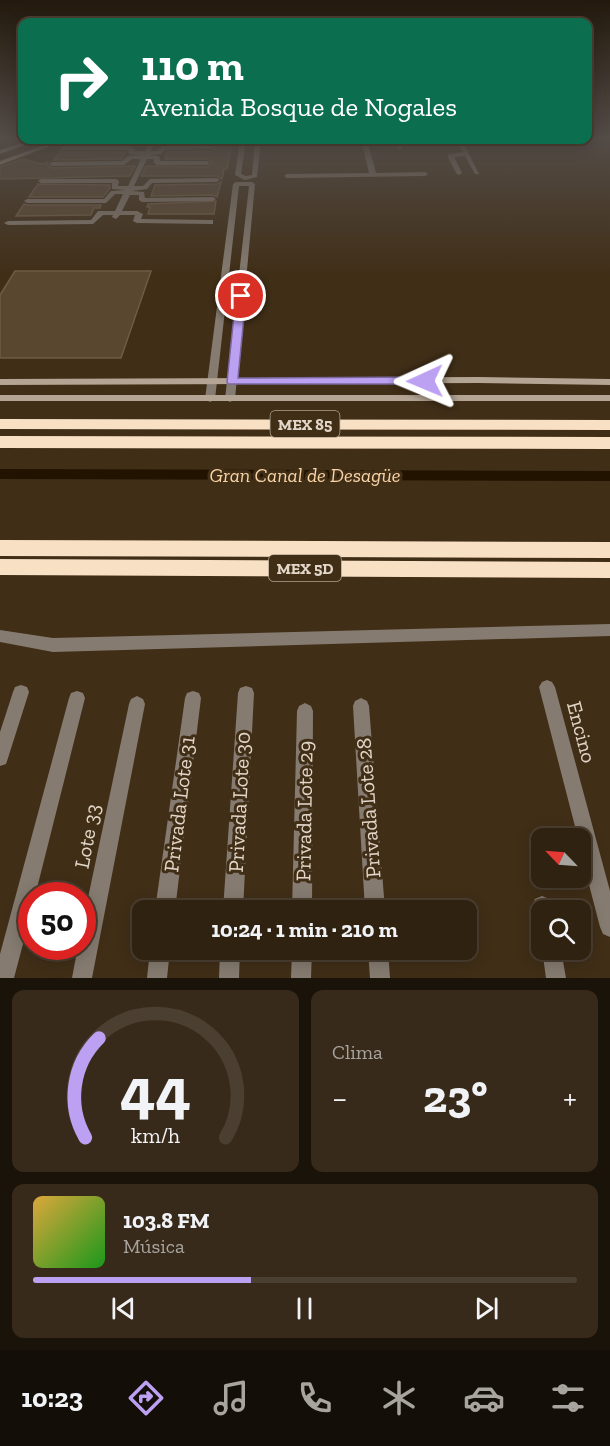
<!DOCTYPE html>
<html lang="es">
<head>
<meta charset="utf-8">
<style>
	:root { --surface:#302211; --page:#382a1a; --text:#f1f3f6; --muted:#a8a49f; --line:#4b3f31; --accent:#bca0f2 }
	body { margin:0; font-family:"Zilla Slab",serif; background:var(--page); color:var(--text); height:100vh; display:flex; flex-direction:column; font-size:22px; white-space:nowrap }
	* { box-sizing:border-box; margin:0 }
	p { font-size:20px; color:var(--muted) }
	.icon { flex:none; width:33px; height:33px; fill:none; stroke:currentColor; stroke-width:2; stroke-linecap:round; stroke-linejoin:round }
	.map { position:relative; height:978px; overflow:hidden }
	.drawer { display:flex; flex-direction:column; gap:12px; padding:12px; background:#1a1309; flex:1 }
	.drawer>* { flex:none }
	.hud { position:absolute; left:18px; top:18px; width:574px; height:126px; border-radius:12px; box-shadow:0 3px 15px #0003,0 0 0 2px var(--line); background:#0b6e4f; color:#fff; overflow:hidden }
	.needle { width:39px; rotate:295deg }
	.tools { position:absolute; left:531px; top:828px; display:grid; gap:12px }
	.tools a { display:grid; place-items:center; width:60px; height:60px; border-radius:12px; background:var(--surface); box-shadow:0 3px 15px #0003,0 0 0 2px var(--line); font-size:30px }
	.speed { position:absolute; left:18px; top:882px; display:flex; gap:12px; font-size:30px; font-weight:700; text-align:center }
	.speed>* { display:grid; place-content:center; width:78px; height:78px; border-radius:50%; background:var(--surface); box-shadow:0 3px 15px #0003,0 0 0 2px var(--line); line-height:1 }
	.speed .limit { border:9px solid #d22; background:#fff; color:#111 }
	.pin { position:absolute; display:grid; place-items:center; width:51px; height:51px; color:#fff; margin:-26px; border:3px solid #fff; border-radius:50%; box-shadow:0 2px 6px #0007 }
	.me { position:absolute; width:66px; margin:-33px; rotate:269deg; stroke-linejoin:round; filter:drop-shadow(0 0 4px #0008) }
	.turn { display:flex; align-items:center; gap:21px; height:126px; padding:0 24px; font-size:27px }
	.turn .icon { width:78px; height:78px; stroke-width:2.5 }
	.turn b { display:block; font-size:42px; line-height:51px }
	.big { font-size:45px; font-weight:700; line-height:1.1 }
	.drawer .widget { flex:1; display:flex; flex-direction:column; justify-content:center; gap:9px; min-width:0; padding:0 21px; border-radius:12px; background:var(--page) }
	.drawer .dial { align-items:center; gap:0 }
	.dial svg { height:156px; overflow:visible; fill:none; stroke:var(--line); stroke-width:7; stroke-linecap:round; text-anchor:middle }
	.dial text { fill:var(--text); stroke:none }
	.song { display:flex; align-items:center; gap:18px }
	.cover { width:72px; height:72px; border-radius:9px; background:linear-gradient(135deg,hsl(40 70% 55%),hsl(120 70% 35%)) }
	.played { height:6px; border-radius:3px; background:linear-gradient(90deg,var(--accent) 40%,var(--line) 40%) }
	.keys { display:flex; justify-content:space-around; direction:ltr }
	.heat { display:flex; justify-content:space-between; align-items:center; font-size:33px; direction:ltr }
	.drawer .tiles { flex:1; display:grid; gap:12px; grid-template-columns:1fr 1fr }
	.widget:last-child { grid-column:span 2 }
	.trip { position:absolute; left:132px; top:900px; width:345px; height:60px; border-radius:12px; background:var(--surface); box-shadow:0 3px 15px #0003,0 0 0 2px var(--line); font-weight:700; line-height:60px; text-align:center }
	.menu { display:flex; height:96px; justify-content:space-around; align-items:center; background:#130e07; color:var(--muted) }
	.menu .icon { width:42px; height:42px }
	.menu .active { color:var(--accent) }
	.menu b { font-size:27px; color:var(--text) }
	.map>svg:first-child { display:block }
</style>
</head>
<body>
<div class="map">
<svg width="610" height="978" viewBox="0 0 610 978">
	<rect width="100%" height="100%" fill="#402e17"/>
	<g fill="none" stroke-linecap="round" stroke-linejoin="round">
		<path fill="#221301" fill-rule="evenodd" d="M 0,469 L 610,471 L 610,481 L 0,479 Z"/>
	</g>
	<path fill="#5a4730" stroke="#705c44" stroke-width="1.5" d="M 171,142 L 221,142 L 220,145 L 231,145 L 227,169 L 224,169 L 222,179 L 217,176 L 141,176 L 146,166 L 208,167 L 212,162 L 207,159 L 165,159 L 167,152 L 212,151 L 217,148 L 212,143 Z
		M 61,151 L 63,152 L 125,152 L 121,159 L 54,160 Z
		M 23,159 L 41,164 L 48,162 L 47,165 L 52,168 L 135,166 L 130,176 L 0,179 L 0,167 Z
		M 221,182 L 217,197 L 213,195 L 151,196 L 155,185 L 217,184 Z
		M 38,184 L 110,185 L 110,188 L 103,197 L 29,197 Z
		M 216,201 L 214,214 L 148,214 L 150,207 L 147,207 L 148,204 Z
		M 24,204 L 27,205 L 101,205 L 100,208 L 94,208 L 91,215 L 16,216 Z
		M 15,271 L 151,271 L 121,358 L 0,358 L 0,295 Z"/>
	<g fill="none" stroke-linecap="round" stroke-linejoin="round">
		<path fill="#857b70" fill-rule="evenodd" d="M 59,140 L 93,140 L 90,142 L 62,142 Z
			M 150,140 L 156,140 L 151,151 L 157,151 L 163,146 L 212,145 L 215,147 L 212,149 L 165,150 L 161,154 L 149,155 L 159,156 L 160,161 L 207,161 L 210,163 L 207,165 L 157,165 L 154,163 L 154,159 L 147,159 L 134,186 L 143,186 L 150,179 L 217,178 L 220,180 L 217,182 L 152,183 L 147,189 L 132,191 L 144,192 L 145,198 L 213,197 L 216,199 L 213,201 L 142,202 L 139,200 L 139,195 L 130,195 L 122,211 L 137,211 L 143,214 L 141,219 L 210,220 L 213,220 L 213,224 L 137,223 L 133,221 L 135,215 L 120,215 L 116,219 L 112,217 L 113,215 L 103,215 L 93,224 L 8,225 L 4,223 L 8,221 L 91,220 L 98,211 L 115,211 L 123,194 L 115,194 L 106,203 L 27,203 L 24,201 L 27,199 L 104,199 L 111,191 L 125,190 L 112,189 L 112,183 L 41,183 L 38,181 L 41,179 L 116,179 L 119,181 L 118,186 L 128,186 L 141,159 L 132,159 L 124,165 L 52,166 L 49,164 L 52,162 L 122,161 L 128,156 L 143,155 L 129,154 L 128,150 L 63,150 L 60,148 L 63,146 L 131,146 L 134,148 L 134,151 L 145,151 Z
			M 240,140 L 246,140 L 241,174 L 246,176 L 252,175 L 255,140 L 261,140 L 257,177 L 245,180 L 235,175 Z
			M 361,140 L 367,140 L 376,173 L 425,172 L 428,174 L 425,176 L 287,178 L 284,176 L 287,174 L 369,173 Z
			M 394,140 L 400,140 L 402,149 L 398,149 Z
			M 456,140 L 462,140 L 479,174 L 475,174 L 465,156 L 454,157 L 462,173 L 459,175 L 456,173 L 447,155 L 463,152 Z
			M 309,141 L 332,141 L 335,143 L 332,145 L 307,144 Z
			M 236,182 L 252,182 L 255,184 L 235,399 L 230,402 L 225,399 L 249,186 L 239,186 L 215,399 L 210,402 L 205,399 L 233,184 Z
			M 610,624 L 610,636 L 53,652 L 0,642 L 0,630 L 53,638 Z
			M 547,680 L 552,682 L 555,687 L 610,891 L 610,937 L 603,934 L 600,927 L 580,850 L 580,838 L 578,838 L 539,687 L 542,682 Z
			M 21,685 L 27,687 L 29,692 L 8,758 L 6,764 L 0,766 L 0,732 L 13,692 L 15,687 Z
			M 246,686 L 252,688 L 254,693 L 243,910 L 223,910 L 238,693 L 240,688 Z
			M 77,691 L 83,693 L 85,698 L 35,896 L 32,896 L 32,910 L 14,978 L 0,978 L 0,954 L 69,698 L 71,693 Z
			M 193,691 L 199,693 L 201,698 L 175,910 L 155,910 L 185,698 L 187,693 Z
			M 137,696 L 143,699 L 145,704 L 92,978 L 72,978 L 78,946 L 82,946 L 82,926 L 129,704 L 131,699 Z
			M 361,698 L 367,701 L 369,706 L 385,910 L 365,910 L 353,706 L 355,701 Z
			M 305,703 L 311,706 L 313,711 L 312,910 L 292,910 L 297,711 L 299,706 Z
			M 542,896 L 549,899 L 553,910 L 542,910 L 542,919 L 536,917 L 532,906 L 535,899 Z
			M 542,949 L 561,950 L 566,978 L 546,978 Z
			M 150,950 L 170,950 L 167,978 L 147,978 Z
			M 220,950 L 240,950 L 239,978 L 219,978 Z
			M 292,950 L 312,950 L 311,978 L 291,978 Z
			M 368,950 L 388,950 L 390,978 L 370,978 Z"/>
		<path fill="#b3a493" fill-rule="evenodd" d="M 31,140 L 38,140 L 0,154 L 0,150 Z
			M 59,140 L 66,140 L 0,165 L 0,161 Z
			M 479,377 L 610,379 L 610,385 L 479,383 L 0,385 L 0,379 Z
			M 0,395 L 610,395 L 610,401 L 0,401 Z"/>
		<path fill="#f8e0c5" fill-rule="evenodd" d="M 0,419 L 610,420 L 610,430 L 0,429 Z
			M 0,436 L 610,437 L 610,449 L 0,448 Z
			M 0,540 L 610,542 L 610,558 L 0,556 Z
			M 0,559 L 610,562 L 610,578 L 0,575 Z"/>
	</g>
	<linearGradient id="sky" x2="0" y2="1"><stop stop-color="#23190d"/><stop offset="0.5" stop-color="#534c47"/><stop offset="1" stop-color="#534c47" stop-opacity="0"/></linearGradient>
	<rect width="610" height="276" fill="url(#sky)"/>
	<path fill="#bca0f2" stroke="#7a689d" stroke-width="1.5" d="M 241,293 L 246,296 L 238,378 L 425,377 L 431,381 L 425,384 L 228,384 L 227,382 L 236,296 Z"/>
	<g text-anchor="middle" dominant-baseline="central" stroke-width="6" stroke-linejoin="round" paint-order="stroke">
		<g fill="#402e17" stroke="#b1a493" stroke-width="1.5">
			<rect x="270.5" y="411" width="69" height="26" rx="4.5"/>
			<rect x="269" y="555" width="72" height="26" rx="4.5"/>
		</g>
		<g font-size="16" font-weight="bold" fill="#e2d6c8">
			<text x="305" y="424">MEX 85</text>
			<text x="305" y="568">MEX 5D</text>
		</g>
		<g font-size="20" font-style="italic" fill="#f9d4a7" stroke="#402e17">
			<text x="305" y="475">Gran Canal de Desagüe</text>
		</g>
		<g font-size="21" fill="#e2d6c8" stroke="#402e17">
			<text transform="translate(582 732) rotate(75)">Encino</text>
			<text transform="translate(239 802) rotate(-87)">Privada Lote 30</text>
			<text transform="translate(179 804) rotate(-83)">Privada Lote 31</text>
			<text transform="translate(368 808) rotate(-94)">Privada Lote 28</text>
			<text transform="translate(304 811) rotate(-89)">Privada Lote 29</text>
			<text transform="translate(87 836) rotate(-79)">Lote 33</text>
		</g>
	</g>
</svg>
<div class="tools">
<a><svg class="needle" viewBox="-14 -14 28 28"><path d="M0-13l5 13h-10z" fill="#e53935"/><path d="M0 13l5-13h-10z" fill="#a8a49f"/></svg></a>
<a><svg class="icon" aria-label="search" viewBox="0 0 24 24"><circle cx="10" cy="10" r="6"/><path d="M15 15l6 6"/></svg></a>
</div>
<div class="speed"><div class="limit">50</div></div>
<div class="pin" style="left:241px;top:296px;background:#d93025"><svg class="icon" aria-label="arrive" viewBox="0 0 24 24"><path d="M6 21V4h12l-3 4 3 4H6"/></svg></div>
<svg class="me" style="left:425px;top:381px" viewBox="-20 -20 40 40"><path d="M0-17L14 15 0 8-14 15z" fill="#bca0f2" stroke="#fff" stroke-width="4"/></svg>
<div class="trip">10:24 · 1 min · 210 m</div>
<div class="hud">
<div class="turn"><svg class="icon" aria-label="right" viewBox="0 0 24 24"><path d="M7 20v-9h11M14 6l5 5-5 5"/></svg><div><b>110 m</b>Avenida Bosque de Nogales</div></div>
</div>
</div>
<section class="drawer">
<div class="tiles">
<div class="widget dial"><svg viewBox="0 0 100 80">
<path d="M14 69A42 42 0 1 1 86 69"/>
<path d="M14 69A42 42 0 0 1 21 18" stroke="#bca0f2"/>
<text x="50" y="56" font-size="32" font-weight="700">44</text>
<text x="50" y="72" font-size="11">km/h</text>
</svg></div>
<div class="widget"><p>Clima</p>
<div class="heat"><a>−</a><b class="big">23°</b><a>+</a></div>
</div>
<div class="widget">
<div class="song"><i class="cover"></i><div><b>103.8 FM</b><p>Música</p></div></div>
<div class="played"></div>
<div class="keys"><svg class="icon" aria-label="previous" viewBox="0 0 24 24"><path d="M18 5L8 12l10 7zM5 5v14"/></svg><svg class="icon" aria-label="pause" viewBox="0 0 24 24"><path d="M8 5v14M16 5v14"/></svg><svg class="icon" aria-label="next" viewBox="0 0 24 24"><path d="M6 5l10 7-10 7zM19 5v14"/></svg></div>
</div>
</div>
</section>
<nav class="menu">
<b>10:23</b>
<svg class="icon active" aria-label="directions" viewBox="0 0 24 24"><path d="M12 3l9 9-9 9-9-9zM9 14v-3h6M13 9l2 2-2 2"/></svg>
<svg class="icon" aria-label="music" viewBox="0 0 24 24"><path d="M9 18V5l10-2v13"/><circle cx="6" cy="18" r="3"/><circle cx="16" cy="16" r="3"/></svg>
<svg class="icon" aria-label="phone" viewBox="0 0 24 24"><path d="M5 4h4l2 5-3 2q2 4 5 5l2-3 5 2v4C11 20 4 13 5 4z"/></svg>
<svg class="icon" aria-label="climate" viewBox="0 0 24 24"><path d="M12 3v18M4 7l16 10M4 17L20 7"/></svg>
<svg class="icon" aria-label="car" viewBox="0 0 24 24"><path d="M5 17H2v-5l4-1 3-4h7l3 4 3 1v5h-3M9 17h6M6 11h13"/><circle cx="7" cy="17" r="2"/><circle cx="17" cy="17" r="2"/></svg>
<svg class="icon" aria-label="filters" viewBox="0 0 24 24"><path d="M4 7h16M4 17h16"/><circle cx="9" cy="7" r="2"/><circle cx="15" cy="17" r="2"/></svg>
</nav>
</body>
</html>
